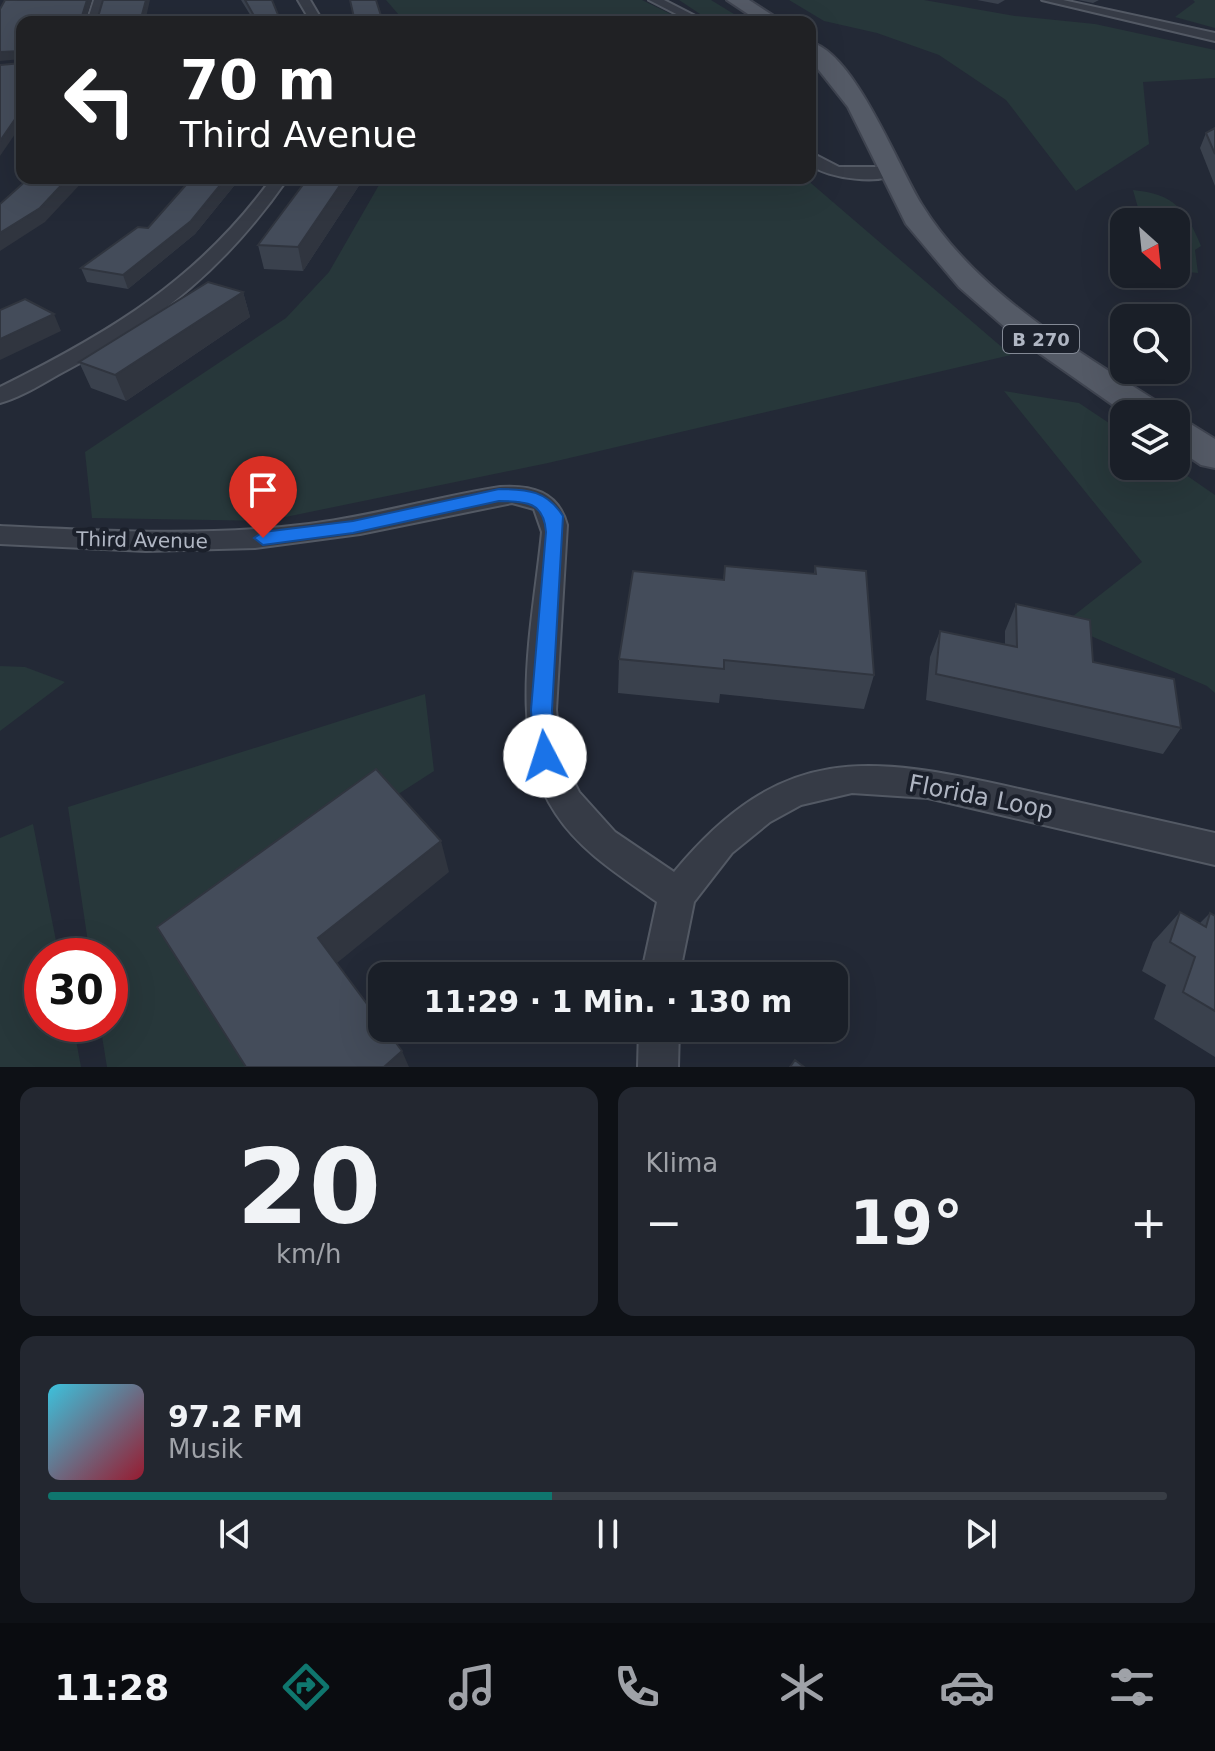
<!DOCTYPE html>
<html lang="de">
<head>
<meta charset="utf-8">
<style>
	:root { --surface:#1a1f28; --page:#232730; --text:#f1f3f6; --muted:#9fa2a8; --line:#383d45; --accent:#0f766e }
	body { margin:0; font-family:"DejaVu Sans",sans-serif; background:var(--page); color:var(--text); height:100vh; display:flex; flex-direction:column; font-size:30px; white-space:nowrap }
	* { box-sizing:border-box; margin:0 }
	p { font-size:26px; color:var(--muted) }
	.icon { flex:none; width:44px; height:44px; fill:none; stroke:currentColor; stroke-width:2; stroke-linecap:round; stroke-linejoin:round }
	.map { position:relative; height:1067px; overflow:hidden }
	.sheet { display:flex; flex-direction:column; gap:20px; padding:20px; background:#0e1116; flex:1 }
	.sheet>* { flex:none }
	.hud { position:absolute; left:16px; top:16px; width:800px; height:168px; border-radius:16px; box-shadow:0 8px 32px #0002,0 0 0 2px var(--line); background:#202124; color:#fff; overflow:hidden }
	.needle { width:52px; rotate:153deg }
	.buttons { position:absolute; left:1110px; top:208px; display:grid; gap:16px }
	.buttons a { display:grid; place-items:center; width:80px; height:80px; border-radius:16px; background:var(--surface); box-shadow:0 8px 32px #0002,0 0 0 2px var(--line); font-size:40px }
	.speed { position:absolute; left:24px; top:938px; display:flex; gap:16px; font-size:40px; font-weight:700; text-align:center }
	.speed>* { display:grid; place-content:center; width:104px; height:104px; border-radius:50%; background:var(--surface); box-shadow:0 8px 32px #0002,0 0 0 2px var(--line); line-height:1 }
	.speed .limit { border:12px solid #d22; background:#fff; color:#111 }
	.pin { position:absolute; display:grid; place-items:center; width:68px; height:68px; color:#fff; margin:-82px -34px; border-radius:50% 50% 50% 0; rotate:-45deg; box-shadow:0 0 8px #0007 }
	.pin .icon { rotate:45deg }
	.me { position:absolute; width:88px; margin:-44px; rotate:355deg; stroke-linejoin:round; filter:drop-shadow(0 0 6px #0008) }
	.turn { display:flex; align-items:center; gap:28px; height:168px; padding:0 32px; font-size:36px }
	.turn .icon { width:104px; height:104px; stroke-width:2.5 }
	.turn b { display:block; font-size:56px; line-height:68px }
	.big { font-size:60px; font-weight:700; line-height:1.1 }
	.sheet .tile { flex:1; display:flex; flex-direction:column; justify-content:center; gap:12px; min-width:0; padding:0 28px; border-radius:16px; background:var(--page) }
	.sheet .dial { align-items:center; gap:0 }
	.dial b { font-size:104px; line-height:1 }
	.song { display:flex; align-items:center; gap:24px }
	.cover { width:96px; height:96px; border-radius:12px; background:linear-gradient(135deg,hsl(190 70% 55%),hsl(350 70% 35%)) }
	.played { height:8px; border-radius:4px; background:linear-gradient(90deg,var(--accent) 45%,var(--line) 45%) }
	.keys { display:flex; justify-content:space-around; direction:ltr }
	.heat { display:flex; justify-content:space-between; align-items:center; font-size:44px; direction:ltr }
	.sheet .tiles { flex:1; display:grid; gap:20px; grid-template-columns:1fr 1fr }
	.tile:last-child { grid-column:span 2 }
	.trip { position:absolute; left:368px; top:962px; width:480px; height:80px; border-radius:16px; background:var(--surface); box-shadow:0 8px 32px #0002,0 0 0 2px var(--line); font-weight:700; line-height:80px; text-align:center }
	.tabs { display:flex; height:128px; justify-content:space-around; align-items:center; background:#0a0c10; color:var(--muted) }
	.tabs .icon { width:56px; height:56px }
	.tabs .active { color:var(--accent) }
	.tabs b { font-size:36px; color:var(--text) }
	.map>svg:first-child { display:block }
</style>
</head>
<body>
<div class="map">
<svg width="1215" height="1067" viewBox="0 0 1215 1067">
	<rect width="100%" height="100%" fill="#232936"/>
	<path fill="#27373a" d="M 386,0 L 642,0 L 687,22 L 405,22 Z
		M 679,0 L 711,0 L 747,22 L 712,22 Z
		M 789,0 L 924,0 L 1015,16 L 1095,24 L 1215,50 L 1215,78 L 1143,82 L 1149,144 L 1076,191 L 1006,100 L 939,55 L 877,33 L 824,21 Z
		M 1193,0 L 1215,0 L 1215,28 L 1175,17 L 1195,2 Z
		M 383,178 L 805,178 L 1011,355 L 548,463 L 266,521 L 92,518 L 85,452 L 286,318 L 329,272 Z
		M 1133,190 C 1174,194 1186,209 1201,246 L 1195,250 L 1198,273 L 1176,271 L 1176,222 L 1142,222 Z
		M 1004,391 L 1079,403 L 1124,433 L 1124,466 L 1173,466 L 1215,495 L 1215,693 L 1207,686 L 1063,624 L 1142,562 Z
		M 0,666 L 25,667 L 65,682 L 0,731 Z
		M 425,694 L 434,771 L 386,802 L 249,1067 L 107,1067 L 100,1024 L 110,1024 L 110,956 L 90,956 L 68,807 Z
		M 33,824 L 59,956 L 42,956 L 42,1024 L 73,1024 L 81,1067 L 0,1067 L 0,838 Z"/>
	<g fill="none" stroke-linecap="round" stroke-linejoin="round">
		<defs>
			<path id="street" d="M 94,0 L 106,0 L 99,22 L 87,22 Z
				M 298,0 L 310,0 L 323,22 L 311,22 Z
				M 649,0 L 664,0 L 707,22 L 692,22 Z
				M 1042,0 L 1063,0 L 1215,33 L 1215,41 Z
				M 810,152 L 839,167 L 890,167 L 898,172 C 881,186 828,178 810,165 Z
				M 272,178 L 288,178 C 227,266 161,320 67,370 C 46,381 23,397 0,403 L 0,387 C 111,332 198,280 272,178 Z
				M 500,487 C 531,485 558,491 567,525 L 556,710 L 561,756 L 579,792 L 615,832 L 674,872 C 782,742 867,755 1019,789 C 1084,804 1150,818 1215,833 L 1215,865 L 928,798 L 852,793 L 801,805 L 770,822 L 732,853 L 694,902 L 679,976 L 641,976 L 657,902 C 621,876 581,852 556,814 C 505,739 534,618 542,532 L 534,509 L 512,503 L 360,534 L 255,548 L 146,551 L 0,544 L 0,526 C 103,531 206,537 309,524 C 374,516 436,497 500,487 Z
				M 639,1028 L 679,1028 L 678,1067 L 638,1067 Z"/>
			<path id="primary" d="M 727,0 L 749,0 L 783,22 L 760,22 Z
				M 810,42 C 855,53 898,167 922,205 C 977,294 1078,351 1164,406 L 1169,414 L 1126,414 L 1015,336 L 959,287 L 906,224 L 848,107 L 810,59 Z
				M 1176,419 L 1189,423 L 1215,439 L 1215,468 L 1201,465 L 1176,448 Z"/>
		</defs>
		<use href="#street" stroke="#535964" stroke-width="4"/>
		<use href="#primary" stroke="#3f4450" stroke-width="4"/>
		<use href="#street" fill="#363b46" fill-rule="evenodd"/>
		<use href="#primary" fill="#545a66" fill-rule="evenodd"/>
	</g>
	<path fill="#3a414d" d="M 241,0 L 272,0 L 281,22 L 254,21 Z
		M 977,0 L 1005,0 L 998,4 Z
		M 1078,0 L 1099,0 L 1093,3 Z
		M 1215,128 L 1215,186 L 1200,148 L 1206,133 Z
		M 308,178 L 364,178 L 303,271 L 264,269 L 258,245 Z
		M 238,181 L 195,234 L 128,289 L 87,282 L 81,268 L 148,228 Z
		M 243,292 L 250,317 L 126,401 L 91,388 L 79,362 Z
		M 725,566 L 814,574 L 815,566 L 874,675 L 864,709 L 720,694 L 719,703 L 618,693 L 619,659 L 723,580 Z
		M 1016,604 L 1181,728 L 1163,754 L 926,700 L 930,657 L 940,631 L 1005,644 L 1005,631 Z
		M 1180,912 L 1200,923 L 1210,913 L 1215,916 L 1215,1057 L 1154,1019 L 1166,985 L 1142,971 L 1153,942 Z"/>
	<path fill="#30353f" d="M 87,0 L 92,0 L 85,22 L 82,16 Z
		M 146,0 L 150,0 L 145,22 L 140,22 Z
		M 21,51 L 22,59 L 0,61 L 0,52 Z
		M 20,112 L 22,116 L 22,124 L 0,156 L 0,141 Z
		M 68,178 L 86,178 L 45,222 L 0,251 L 0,233 Z
		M 226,178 L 237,178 L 238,181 L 195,234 L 128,289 L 123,275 Z
		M 345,178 L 364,178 L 303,271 L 298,247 Z
		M 243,292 L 250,317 L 126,401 L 115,375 Z
		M 54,314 L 61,331 L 0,360 L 0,339 Z
		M 441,841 L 449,872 L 332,967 L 318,938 Z
		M 402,1051 L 409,1067 L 384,1067 Z"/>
	<path fill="#444c5a" stroke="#30353f" stroke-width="2" d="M 5,0 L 87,0 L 82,16 L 98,17 L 103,0 L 146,0 L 140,22 L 22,22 L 22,112 L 20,112 L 0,141 L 0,65 L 21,63 L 21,51 L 0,52 L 0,9 Z
		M 245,0 L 272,0 L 281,22 L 248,22 L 257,21 Z
		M 350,0 L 376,0 L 383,22 L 355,22 Z
		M 18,127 L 22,127 L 22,149 L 19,149 Z
		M 1215,128 L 1215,154 L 1206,133 Z
		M 29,178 L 68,178 L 40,208 L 0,233 L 0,204 Z
		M 192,178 L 226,178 L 191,221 L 123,275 L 81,268 L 138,227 L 148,228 Z
		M 308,178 L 345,178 L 298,247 L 258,245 Z
		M 208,282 L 243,292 L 115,375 L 79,362 Z
		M 25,299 L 54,314 L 0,339 L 0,310 Z
		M 725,566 L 816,574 L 815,566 L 866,571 L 874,675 L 724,660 L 724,669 L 619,659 L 633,571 L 724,580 Z
		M 1016,604 L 1090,620 L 1093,662 L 1174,679 L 1181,728 L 936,674 L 940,631 L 1017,647 Z
		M 376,769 L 441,841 L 318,938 L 382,1024 L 382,1028 L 385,1028 L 402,1051 L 384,1067 L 246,1067 L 157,927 Z
		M 1180,912 L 1206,927 L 1210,913 L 1215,916 L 1215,1011 L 1183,992 L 1195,957 L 1170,942 Z
		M 795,1060 L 804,1067 L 790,1067 Z"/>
	<path fill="#1a73e8" stroke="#114b97" stroke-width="2" d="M 499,489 C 528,489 547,491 563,516 L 552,710 L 556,756 L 553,763 L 545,765 L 537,763 L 534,756 L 531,710 L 546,532 C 544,502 526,501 499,501 L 353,533 L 263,545 L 254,538 L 263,532 L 353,521 Z"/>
	<g text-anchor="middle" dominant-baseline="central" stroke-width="8" stroke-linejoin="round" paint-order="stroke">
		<rect fill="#1b202b" stroke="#838995" stroke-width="2" x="1003" y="325" width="76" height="28" rx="6"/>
		<g font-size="18" font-weight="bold" fill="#b0b6c3">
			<text x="1041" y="339">B 270</text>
		</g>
		<g font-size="20" fill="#b0b6c3" stroke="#1b202b">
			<text transform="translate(142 540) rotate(1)">Third Avenue</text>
		</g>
		<g font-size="24" fill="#b0b6c3" stroke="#1b202b">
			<text transform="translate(981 797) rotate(11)">Florida Loop</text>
		</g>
	</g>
</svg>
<div class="buttons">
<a><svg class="needle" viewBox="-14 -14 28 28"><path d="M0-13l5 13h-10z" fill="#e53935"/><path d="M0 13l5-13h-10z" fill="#9fa2a8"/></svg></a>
<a><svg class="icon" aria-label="search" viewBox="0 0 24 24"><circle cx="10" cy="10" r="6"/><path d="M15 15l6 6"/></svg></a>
<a><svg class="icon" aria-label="layers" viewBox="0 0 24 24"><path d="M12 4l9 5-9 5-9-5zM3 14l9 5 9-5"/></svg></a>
</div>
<div class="speed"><div class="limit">30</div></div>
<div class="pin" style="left:263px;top:538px;background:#d93025"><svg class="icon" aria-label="arrive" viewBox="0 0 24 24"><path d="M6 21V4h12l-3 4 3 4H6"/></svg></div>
<svg class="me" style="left:545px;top:756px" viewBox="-20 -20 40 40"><circle r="19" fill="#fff"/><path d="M0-13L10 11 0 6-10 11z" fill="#1a73e8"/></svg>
<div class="trip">11:29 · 1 Min. · 130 m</div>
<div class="hud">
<div class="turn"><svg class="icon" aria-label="left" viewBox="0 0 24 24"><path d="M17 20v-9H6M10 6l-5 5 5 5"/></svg><div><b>70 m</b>Third Avenue</div></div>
</div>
</div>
<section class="sheet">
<div class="tiles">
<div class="tile dial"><b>20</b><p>km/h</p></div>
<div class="tile"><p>Klima</p>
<div class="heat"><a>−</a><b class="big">19°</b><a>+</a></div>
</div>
<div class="tile">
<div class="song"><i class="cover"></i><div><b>97.2 FM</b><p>Musik</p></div></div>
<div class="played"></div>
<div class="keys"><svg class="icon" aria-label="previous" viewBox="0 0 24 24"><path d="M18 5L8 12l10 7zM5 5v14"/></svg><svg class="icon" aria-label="pause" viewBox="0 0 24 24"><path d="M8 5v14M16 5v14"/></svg><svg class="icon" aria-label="next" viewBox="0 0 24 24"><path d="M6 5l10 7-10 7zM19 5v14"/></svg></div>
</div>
</div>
</section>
<nav class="tabs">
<b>11:28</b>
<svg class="icon active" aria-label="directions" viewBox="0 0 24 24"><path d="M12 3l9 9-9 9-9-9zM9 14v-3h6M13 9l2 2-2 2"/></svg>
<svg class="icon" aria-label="music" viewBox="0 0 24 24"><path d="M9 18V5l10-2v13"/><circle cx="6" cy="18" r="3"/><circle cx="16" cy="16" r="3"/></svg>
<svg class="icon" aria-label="phone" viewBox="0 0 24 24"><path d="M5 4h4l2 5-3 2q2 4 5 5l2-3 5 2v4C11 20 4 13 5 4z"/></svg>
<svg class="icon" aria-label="climate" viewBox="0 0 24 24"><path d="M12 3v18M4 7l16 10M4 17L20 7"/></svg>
<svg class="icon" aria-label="car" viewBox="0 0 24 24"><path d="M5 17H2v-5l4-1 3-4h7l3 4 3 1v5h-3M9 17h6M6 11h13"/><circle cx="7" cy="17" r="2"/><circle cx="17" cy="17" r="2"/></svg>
<svg class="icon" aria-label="filters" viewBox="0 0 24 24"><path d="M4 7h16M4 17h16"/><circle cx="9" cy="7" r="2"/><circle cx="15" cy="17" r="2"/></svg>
</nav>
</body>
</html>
